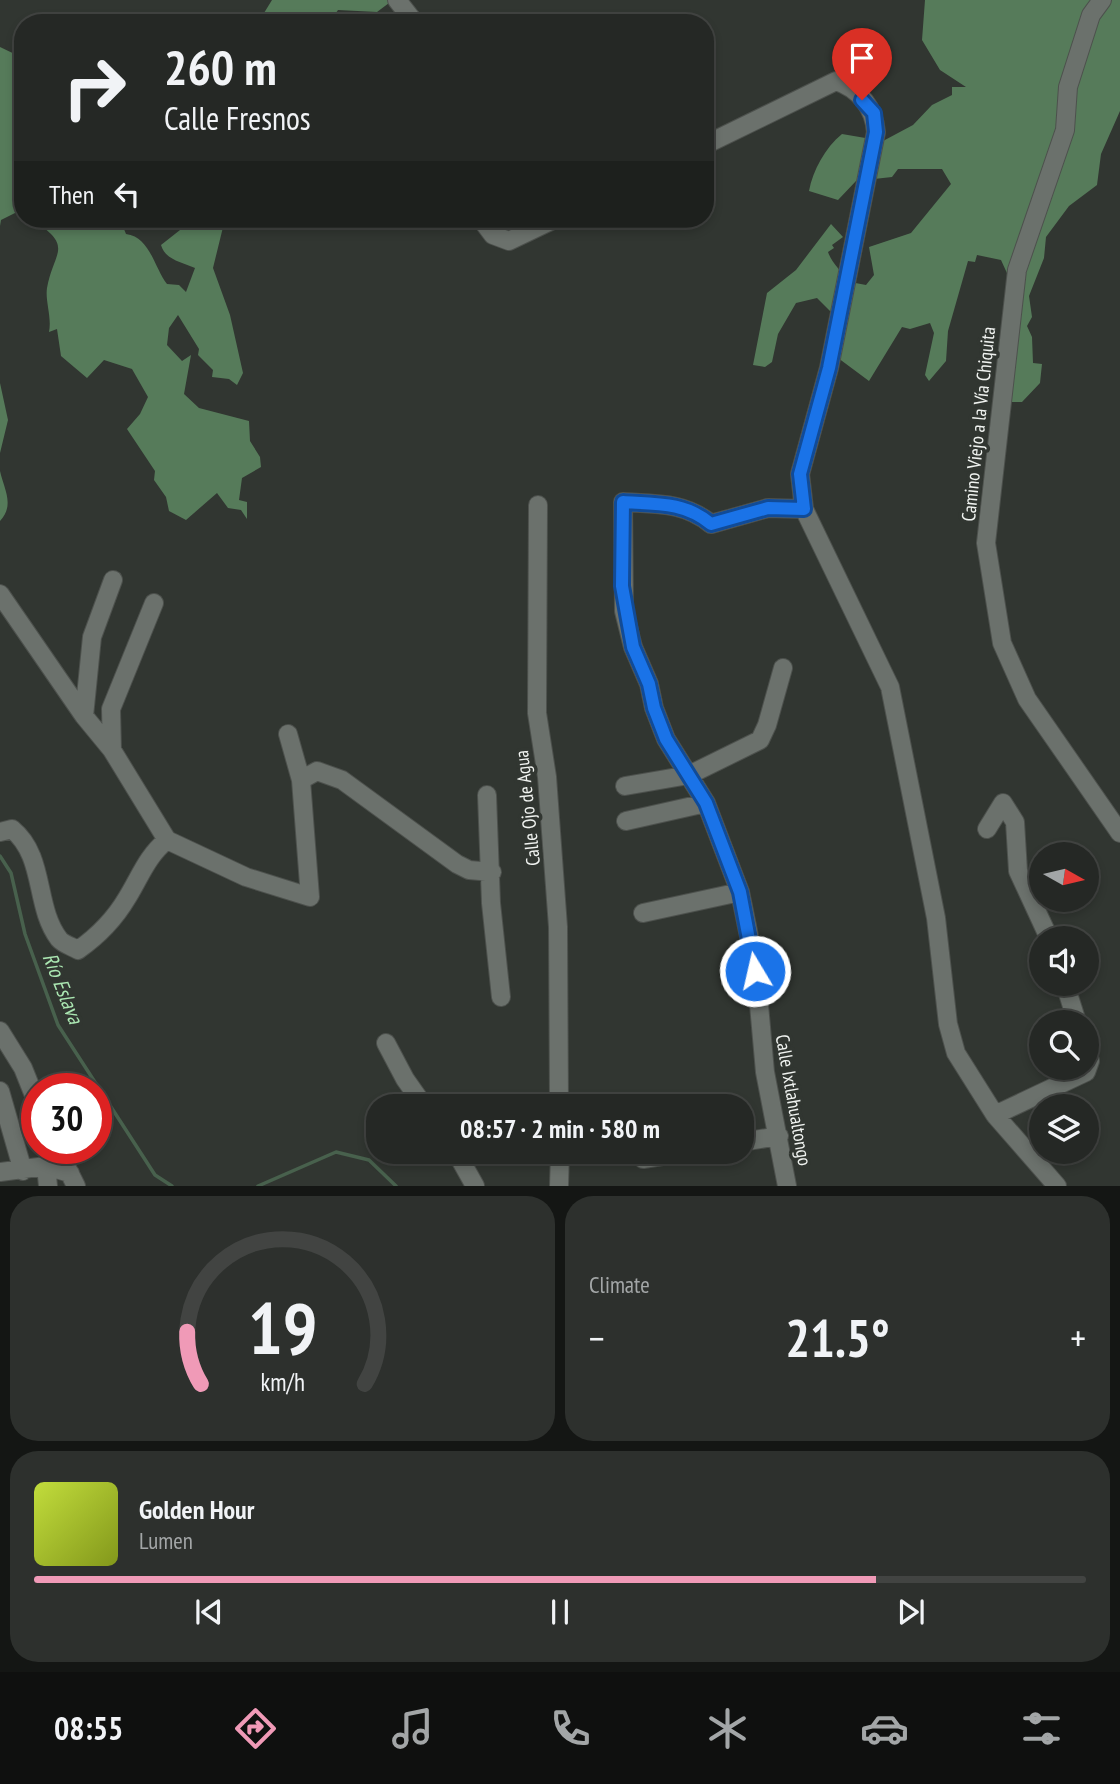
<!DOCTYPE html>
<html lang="en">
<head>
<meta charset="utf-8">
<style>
	:root { --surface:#252825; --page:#2d302d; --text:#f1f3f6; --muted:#a3a6a7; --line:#424442; --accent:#f09ab7 }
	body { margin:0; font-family:"PT Sans Narrow",sans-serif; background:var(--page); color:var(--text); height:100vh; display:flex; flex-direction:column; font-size:26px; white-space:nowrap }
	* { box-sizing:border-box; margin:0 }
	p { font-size:23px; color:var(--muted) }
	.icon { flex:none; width:38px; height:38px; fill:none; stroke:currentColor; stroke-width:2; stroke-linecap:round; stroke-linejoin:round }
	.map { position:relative; height:1186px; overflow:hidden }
	.details { display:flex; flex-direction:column; gap:10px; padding:10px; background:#141614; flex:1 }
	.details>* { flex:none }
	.banner { position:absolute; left:14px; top:14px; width:700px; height:214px; border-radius:28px; box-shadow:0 4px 10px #0003,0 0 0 2px var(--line); background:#252825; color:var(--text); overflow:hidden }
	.needle { width:46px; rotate:98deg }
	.buttons { position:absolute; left:1029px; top:842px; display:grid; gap:14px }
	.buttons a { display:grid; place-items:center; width:70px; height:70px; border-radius:50%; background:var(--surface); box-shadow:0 4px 10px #0003,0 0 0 2px var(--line); font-size:35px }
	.speed { position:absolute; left:21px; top:1073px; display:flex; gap:14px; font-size:35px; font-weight:700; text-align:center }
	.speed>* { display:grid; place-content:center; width:91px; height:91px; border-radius:50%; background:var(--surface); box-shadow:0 4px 10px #0003,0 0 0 2px var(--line); line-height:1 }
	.speed .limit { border:10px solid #d22; background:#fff; color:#111 }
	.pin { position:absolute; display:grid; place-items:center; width:60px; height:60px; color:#fff; margin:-72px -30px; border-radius:50% 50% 50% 0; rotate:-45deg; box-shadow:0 0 7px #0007 }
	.pin .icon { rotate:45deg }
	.me { position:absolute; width:77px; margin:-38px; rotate:351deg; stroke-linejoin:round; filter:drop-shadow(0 0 5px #0008) }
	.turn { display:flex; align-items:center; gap:24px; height:147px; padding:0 35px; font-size:32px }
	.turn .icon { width:91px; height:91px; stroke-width:2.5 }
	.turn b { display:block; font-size:49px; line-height:60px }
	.then { display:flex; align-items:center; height:66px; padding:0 35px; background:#0003; gap:14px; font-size:26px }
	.big { font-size:52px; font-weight:800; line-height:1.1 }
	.details .card { flex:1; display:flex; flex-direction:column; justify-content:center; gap:10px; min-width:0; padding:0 24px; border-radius:28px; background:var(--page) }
	.details .dial { align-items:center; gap:0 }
	.dial svg { height:182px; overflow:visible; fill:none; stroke:var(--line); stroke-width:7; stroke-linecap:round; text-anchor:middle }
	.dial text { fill:var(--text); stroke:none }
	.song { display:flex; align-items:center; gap:21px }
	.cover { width:84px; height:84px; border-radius:10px; background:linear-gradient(135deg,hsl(70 70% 55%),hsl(70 70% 35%)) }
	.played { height:7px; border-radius:4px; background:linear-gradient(90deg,var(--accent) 80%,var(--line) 80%) }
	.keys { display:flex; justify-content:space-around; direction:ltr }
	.heat { display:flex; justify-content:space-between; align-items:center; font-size:38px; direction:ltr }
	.details .tiles { flex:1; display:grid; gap:10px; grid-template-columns:1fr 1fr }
	.card:last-child { grid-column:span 2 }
	.trip { position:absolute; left:366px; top:1094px; width:388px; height:70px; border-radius:28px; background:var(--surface); box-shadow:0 4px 10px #0003,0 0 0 2px var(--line); font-weight:800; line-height:70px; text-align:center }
	.tabs { display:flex; height:112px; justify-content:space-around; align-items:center; background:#0f100f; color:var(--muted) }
	.tabs .icon { width:49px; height:49px }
	.tabs .selected { color:var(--accent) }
	.tabs b { font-size:32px; color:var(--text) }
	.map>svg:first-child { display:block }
</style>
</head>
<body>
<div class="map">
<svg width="1120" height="1186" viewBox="0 0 1120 1186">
	<rect width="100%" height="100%" fill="#313631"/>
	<path fill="#567b5a" d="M 272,0 L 393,0 L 377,12 L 338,10 L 329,23 L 267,23 L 264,13 Z
		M 925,0 L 1120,0 L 1120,111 L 1101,154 L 1097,185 L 1069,206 L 1046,237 L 1044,258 L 1029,296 L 1032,317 L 1027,326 L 1032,337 L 1033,363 L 1042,364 L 1040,383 L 1022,402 L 1011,402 L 1006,394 L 1022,306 L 1001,260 L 977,255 L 975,262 L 968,261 L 948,331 L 946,361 L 929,381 L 925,375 L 934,333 L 930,323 L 910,329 L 902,327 L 869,381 L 834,355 L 836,317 L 817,298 L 796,303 L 778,334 L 772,362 L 765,367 L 753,365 L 767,293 L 796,270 L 831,224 L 843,237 L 832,245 L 834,248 L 828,252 C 832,264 842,270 845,281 L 866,285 L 874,275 L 869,247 L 911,233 L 951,184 L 942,169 L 898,169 L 892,177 L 856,181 L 838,200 L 809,191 C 813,170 825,148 842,134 L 883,141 L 913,125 L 932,105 L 952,95 L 952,87 L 966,87 L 940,70 L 922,40 Z
		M 0,47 L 23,58 L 23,209 L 1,220 L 0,226 Z
		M 31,219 L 120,219 L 126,234 C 150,237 154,267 167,284 L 179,285 L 186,292 L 195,268 C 182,262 165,260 161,245 L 180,230 L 183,219 L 225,219 L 213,268 L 230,315 L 243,373 L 237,385 L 229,379 L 212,377 L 213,370 L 198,355 L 199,349 L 178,315 L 169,328 L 167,345 L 182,361 L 191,355 L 184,394 L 199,408 L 249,421 L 250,441 L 260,457 L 261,467 L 242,478 L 239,500 L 247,502 L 247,519 L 241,510 L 228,508 L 217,493 L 186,520 L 169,511 L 166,497 L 154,480 L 155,471 L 127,429 L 140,414 L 148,397 L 132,369 L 104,360 L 87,378 L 61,356 L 57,329 L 49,332 C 52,317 45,301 47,288 C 54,250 75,247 31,219 Z
		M 0,383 L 8,420 L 0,453 Z
		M 0,471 C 4,489 15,505 0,521 Z"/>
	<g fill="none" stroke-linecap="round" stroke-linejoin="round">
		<path stroke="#48614d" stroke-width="3.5" d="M 0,856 L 11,873 L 25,934 L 58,1025 L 155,1175 L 172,1186
			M 258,1186 L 336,1152 L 369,1160 L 396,1186"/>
		<defs>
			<path id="minor" d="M 397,0 L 415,23
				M 1102,0 L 1091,15 L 1068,87 L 1065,130 L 1017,270 L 986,543 L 1002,643 L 1027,699 L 1120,833
				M 705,145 L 836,81 C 860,89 874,108 876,132 L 829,368 L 800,474 L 804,509 L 890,687 L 936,918 L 948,1024 L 956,1053 L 995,1115
				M 481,219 L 493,235 L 509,241 L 555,219
				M 538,505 L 537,713 L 547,777 L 558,927 L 559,1106
				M 0,594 L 84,716
				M 154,603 L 111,709 L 112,750 L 167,840
				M 112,750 L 84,716 L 92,637 L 113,580
				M 301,780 L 317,771 L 342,780 L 457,864 L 469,870 L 492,872
				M 625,786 L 689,775 L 760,740 L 767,725 L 783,668
				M 487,795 L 491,903 L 501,997
				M 626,821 L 706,803
				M 987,829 L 1003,803 L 1015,822 L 1018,871 L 1049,938
				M 0,832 L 12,829 C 46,857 34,906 59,939 C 63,944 73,947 78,950 C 98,936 114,920 127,898 C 140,877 147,856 167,840 L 246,877 L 310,897 L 301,780 L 288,734
				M 643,913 L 740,892
				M 1065,984 L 1077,1022
				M 0,1031 L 23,1068 L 37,1103
				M 386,1043 L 405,1079 L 424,1106
				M 0,1091 L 23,1171
				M 742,1142 L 779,1136
				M 57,1148 L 76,1186
				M 456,1152 L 475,1186
				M 643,1159 L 688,1152
				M 46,1166 L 48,1186
				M 0,1172 L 46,1166 L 70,1173
				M 559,1186 L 560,1152
				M 787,1186 L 765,1072 L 756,971 L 740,892 L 706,803 L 666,739 L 654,708 L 649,684 L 633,647 L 624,611 L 623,502 C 656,504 685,502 711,524 L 768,508 L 804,509
				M 1057,1186 L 995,1115 L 1086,1072 L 1090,1061 L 1087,1050"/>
		</defs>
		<use href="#minor" stroke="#4d514d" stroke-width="20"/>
		<path stroke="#828682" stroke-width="2.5" stroke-dasharray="3.5 3.5" stroke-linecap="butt" d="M 24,1111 L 28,1129"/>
		<use href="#minor" stroke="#6b716c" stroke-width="18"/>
	</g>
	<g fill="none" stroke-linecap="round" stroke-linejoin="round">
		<defs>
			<path id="route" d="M 755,971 L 740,892 L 706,803 L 666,739 L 654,708 L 649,684 L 633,647 L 622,586 L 623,502 C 656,504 685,502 711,524 L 768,508 L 804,509 L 800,474 L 829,368 L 876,132 L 874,113 L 862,100"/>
		</defs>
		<use href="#route" stroke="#114b97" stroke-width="18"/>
		<use href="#route" stroke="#1a73e8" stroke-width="12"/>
	</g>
	<g text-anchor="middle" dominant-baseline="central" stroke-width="7" stroke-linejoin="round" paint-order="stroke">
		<g font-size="19" fill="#f0f3f0" stroke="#313631">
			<text transform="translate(978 424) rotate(-84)">Camino Viejo a la Vía Chiquita</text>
			<text transform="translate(527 808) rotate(-96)">Calle Ojo de Agua</text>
			<text transform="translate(794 1100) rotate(80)">Calle Ixtlahualtongo</text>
		</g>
		<g font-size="21" font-style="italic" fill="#abe7b2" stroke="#313631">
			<text transform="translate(63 988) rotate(68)">Río Eslava</text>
		</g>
	</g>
</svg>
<div class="buttons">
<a><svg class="needle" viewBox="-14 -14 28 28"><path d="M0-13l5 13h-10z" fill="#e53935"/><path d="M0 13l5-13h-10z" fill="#a3a6a7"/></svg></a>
<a><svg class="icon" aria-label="sound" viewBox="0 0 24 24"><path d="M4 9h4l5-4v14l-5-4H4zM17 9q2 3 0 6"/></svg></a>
<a><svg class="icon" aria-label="search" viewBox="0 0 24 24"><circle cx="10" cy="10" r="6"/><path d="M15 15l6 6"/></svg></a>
<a><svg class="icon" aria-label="layers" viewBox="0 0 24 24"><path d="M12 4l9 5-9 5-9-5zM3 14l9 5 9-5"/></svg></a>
</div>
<div class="speed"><div class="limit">30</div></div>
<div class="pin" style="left:862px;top:100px;background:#d93025"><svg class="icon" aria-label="arrive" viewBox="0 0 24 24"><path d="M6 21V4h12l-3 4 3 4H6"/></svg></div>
<svg class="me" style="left:755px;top:971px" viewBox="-20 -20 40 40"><circle r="17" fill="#1a73e8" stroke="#fff" stroke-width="3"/><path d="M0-11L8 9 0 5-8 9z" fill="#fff"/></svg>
<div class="trip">08:57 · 2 min · 580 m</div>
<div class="banner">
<div class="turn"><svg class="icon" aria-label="right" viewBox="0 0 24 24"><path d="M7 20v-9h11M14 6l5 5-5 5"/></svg><div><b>260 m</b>Calle Fresnos</div></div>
<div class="then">Then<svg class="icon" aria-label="left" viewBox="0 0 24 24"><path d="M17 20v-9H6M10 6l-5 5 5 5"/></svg></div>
</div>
</div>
<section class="details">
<div class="tiles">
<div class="card dial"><svg viewBox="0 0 100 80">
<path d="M14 69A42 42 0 1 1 86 69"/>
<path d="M14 69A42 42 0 0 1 8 46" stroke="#f09ab7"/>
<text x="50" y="56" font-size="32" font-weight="700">19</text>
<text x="50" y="72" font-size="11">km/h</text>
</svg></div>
<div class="card"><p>Climate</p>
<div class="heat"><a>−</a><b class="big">21.5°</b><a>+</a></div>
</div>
<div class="card">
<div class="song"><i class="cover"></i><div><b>Golden Hour</b><p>Lumen</p></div></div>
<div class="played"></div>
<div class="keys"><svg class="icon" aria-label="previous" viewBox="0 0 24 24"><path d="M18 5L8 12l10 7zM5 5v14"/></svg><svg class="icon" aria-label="pause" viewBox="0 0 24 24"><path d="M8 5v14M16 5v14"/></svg><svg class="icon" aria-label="next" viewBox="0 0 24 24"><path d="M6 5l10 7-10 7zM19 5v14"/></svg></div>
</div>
</div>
</section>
<nav class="tabs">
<b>08:55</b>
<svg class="icon selected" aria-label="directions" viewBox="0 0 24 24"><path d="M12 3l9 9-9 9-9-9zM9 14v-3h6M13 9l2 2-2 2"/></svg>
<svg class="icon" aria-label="music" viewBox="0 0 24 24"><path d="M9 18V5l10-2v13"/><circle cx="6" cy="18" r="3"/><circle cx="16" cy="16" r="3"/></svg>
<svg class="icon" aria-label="phone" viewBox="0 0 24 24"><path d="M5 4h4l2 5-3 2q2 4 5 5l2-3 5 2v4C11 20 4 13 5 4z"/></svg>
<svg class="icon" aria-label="climate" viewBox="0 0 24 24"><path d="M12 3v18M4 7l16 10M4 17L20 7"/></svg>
<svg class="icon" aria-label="car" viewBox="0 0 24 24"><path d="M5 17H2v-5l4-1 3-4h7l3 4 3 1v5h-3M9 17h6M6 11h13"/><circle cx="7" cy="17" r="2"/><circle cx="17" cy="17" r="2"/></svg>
<svg class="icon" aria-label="filters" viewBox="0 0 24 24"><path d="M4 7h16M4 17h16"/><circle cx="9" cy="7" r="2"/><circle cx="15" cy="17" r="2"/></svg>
</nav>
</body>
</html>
